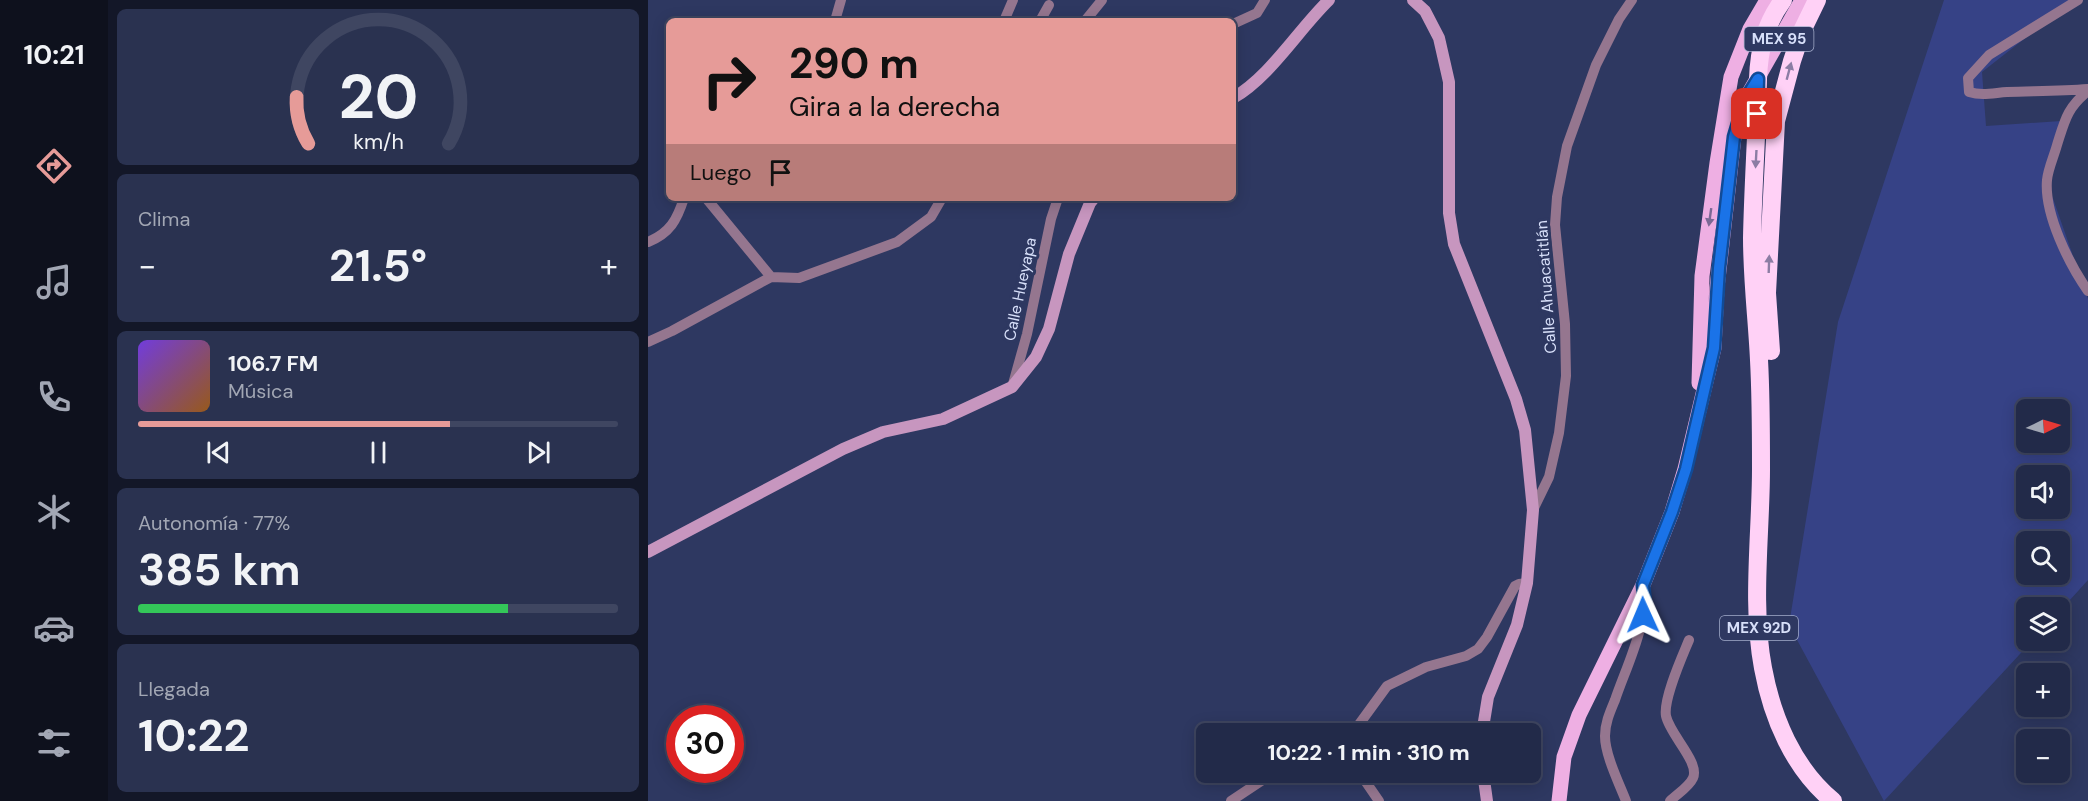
<!DOCTYPE html>
<html lang="es">
<head>
<meta charset="utf-8">
<style>
	:root { --surface:#222a49; --page:#2a3250; --text:#f1f3f6; --muted:#a2a7b4; --line:#3f4661; --accent:#e69b98 }
	body { margin:0; font-family:"DM Sans",sans-serif; background:var(--page); color:var(--text); height:100vh; display:flex; flex-direction:column; font-size:22px; white-space:nowrap }
	* { box-sizing:border-box; margin:0 }
	p { font-size:20px; color:var(--muted) }
	.icon { flex:none; width:33px; height:33px; fill:none; stroke:currentColor; stroke-width:2; stroke-linecap:round; stroke-linejoin:round }
	.map { position:relative; flex:1; overflow:hidden }
	.panel { display:flex; flex-direction:column; gap:9px; padding:9px; background:#131728; width:540px }
	.panel>* { flex:none }
	.top-card { position:absolute; left:18px; top:18px; width:570px; height:183px; border-radius:9px; box-shadow:0 3px 15px #0003,0 0 0 2px var(--line); background:#e69b98; color:#111; overflow:hidden }
	.needle { width:39px; rotate:85deg }
	.tools { position:absolute; left:1368px; top:399px; display:grid; gap:12px }
	.tools a { display:grid; place-items:center; width:54px; height:54px; border-radius:9px; background:var(--surface); box-shadow:0 3px 15px #0003,0 0 0 2px var(--line); font-size:30px }
	.speed { position:absolute; left:18px; top:705px; display:flex; gap:12px; font-size:30px; font-weight:700; text-align:center }
	.speed>* { display:grid; place-content:center; width:78px; height:78px; border-radius:50%; background:var(--surface); box-shadow:0 3px 15px #0003,0 0 0 2px var(--line); line-height:1 }
	.speed .limit { border:9px solid #d22; background:#fff; color:#111 }
	.pin { position:absolute; display:grid; place-items:center; width:51px; height:51px; color:#fff; margin:-26px; border-radius:12px; box-shadow:0 3px 9px #0006 }
	.me { position:absolute; width:66px; margin:-33px; rotate:359deg; stroke-linejoin:round; filter:drop-shadow(0 0 4px #0008) }
	.turn { display:flex; align-items:center; gap:21px; height:126px; padding:0 24px; font-size:27px }
	.turn .icon { width:78px; height:78px; stroke-width:2.5 }
	.turn b { display:block; font-size:42px; line-height:51px }
	.then { display:flex; align-items:center; height:57px; padding:0 24px; background:#0003; gap:12px; font-size:22px }
	.big { font-size:45px; font-weight:700; line-height:1.1 }
	.panel .widget { flex:1; display:flex; flex-direction:column; justify-content:center; gap:9px; min-width:0; padding:0 21px; border-radius:9px; background:var(--page) }
	.panel .dial { align-items:center; gap:0 }
	.dial svg { height:156px; overflow:visible; fill:none; stroke:var(--line); stroke-width:7; stroke-linecap:round; text-anchor:middle }
	.dial text { fill:var(--text); stroke:none }
	.song { display:flex; align-items:center; gap:18px }
	.cover { width:72px; height:72px; border-radius:9px; background:linear-gradient(135deg,hsl(260 70% 55%),hsl(30 70% 35%)) }
	.played { height:6px; border-radius:3px; background:linear-gradient(90deg,var(--accent) 65%,var(--line) 65%) }
	.keys { display:flex; justify-content:space-around; direction:ltr }
	.heat { display:flex; justify-content:space-between; align-items:center; font-size:33px; direction:ltr }
	.charge { height:9px; border-radius:4px; background:linear-gradient(90deg,#34c759 77%,var(--line) 0) }
	.trip { position:absolute; left:548px; top:723px; width:345px; height:60px; border-radius:9px; background:var(--surface); box-shadow:0 3px 15px #0003,0 0 0 2px var(--line); font-weight:700; line-height:60px; text-align:center }
	main { display:flex; flex:1; min-height:0 }
	.menu { display:flex; flex-direction:column; width:108px; justify-content:space-around; align-items:center; background:#0e111d; color:var(--muted) }
	.menu .icon { width:42px; height:42px }
	.menu .active { color:var(--accent) }
	.menu b { font-size:27px; color:var(--text) }
	.map>svg:first-child { display:block }
</style>
</head>
<body>
<main>
<nav class="menu">
<b>10:21</b>
<svg class="icon active" aria-label="directions" viewBox="0 0 24 24"><path d="M12 3l9 9-9 9-9-9zM9 14v-3h6M13 9l2 2-2 2"/></svg>
<svg class="icon" aria-label="music" viewBox="0 0 24 24"><path d="M9 18V5l10-2v13"/><circle cx="6" cy="18" r="3"/><circle cx="16" cy="16" r="3"/></svg>
<svg class="icon" aria-label="phone" viewBox="0 0 24 24"><path d="M5 4h4l2 5-3 2q2 4 5 5l2-3 5 2v4C11 20 4 13 5 4z"/></svg>
<svg class="icon" aria-label="climate" viewBox="0 0 24 24"><path d="M12 3v18M4 7l16 10M4 17L20 7"/></svg>
<svg class="icon" aria-label="car" viewBox="0 0 24 24"><path d="M5 17H2v-5l4-1 3-4h7l3 4 3 1v5h-3M9 17h6M6 11h13"/><circle cx="7" cy="17" r="2"/><circle cx="17" cy="17" r="2"/></svg>
<svg class="icon" aria-label="filters" viewBox="0 0 24 24"><path d="M4 7h16M4 17h16"/><circle cx="9" cy="7" r="2"/><circle cx="15" cy="17" r="2"/></svg>
</nav>
<section class="panel">
<div class="widget dial"><svg viewBox="0 0 100 80">
<path d="M14 69A42 42 0 1 1 86 69"/>
<path d="M14 69A42 42 0 0 1 8 45" stroke="#e69b98"/>
<text x="50" y="56" font-size="32" font-weight="700">20</text>
<text x="50" y="72" font-size="11">km/h</text>
</svg></div>
<div class="widget"><p>Clima</p>
<div class="heat"><a>−</a><b class="big">21.5°</b><a>+</a></div>
</div>
<div class="widget">
<div class="song"><i class="cover"></i><div><b>106.7 FM</b><p>Música</p></div></div>
<div class="played"></div>
<div class="keys"><svg class="icon" aria-label="previous" viewBox="0 0 24 24"><path d="M18 5L8 12l10 7zM5 5v14"/></svg><svg class="icon" aria-label="pause" viewBox="0 0 24 24"><path d="M8 5v14M16 5v14"/></svg><svg class="icon" aria-label="next" viewBox="0 0 24 24"><path d="M6 5l10 7-10 7zM19 5v14"/></svg></div>
</div>
<div class="widget"><p>Autonomía · 77%</p><b class="big">385 km</b><div class="charge"></div></div>
<div class="widget"><p>Llegada</p><b class="big">10:22</b></div>
</section>
<div class="map">
<svg width="1440" height="801" viewBox="0 0 1440 801">
	<rect width="100%" height="100%" fill="#2e3861"/>
	<path fill="#364286" fill-rule="evenodd" d="M 1296,0 L 1426,0 L 1334,72 L 1338,126 L 1413,121 L 1401,187 L 1440,299 L 1440,580 L 1412,611 L 1412,608 L 1378,608 L 1378,640 L 1384,641 L 1236,801 L 1141,625 L 1190,322 ZM 1378,410 L 1412,410 L 1412,442 L 1378,442 ZM 1378,476 L 1412,476 L 1412,508 L 1378,508 ZM 1378,542 L 1412,542 L 1412,574 L 1378,574 Z"/>
	<g fill="none" stroke-linecap="round" stroke-linejoin="round">
		<path stroke="#95768f" stroke-width="10" d="M 1430,0 L 1341,55 L 1320,78 L 1321,92 C 1334,96 1345,93 1359,92 C 1386,91 1413,91 1440,89
			M 187,21 L 193,0
			M 356,21 L 365,0
			M 392,21 L 401,5
			M 437,21 L 454,0
			M 585,24 L 609,13 L 617,0
			M 1440,91 C 1419,108 1417,120 1409,145 C 1406,156 1400,169 1399,180 C 1396,214 1421,264 1440,291
			M 58,198 L 123,277 L 151,278 L 249,242 L 283,217 L 294,198
			M 0,242 C 22,233 29,220 36,198
			M 0,342 L 24,331 L 123,277
			M 365,384 L 379,334 L 403,219 L 410,198
			M 885,510 L 901,477 L 911,433 L 918,376 L 917,324 L 907,225 L 909,197 L 919,146 L 948,65 L 971,19 L 984,0
			M 704,734 L 739,686 L 778,667 L 818,656 L 830,649 L 839,637 L 867,586 L 871,584 L 879,583
			M 711,772 L 731,801
			M 583,801 L 616,779 L 649,772
			M 978,801 C 971,783 957,755 957,736 C 957,723 962,712 967,700 C 978,667 1002,621 995,585
			M 1022,801 C 1029,794 1041,787 1045,778 C 1052,762 1022,735 1018,716 C 1015,699 1034,657 1041,640"/>
		<path stroke="#c796bf" stroke-width="12" d="M 765,0 L 777,11 L 791,38 L 801,82 L 801,213 L 806,244 L 868,399 L 877,430 L 885,510 L 879,583 L 869,625 L 840,697 L 834,734
			M 585,98 C 622,77 650,30 681,0
			M 0,552 L 195,449 L 235,432 L 295,419 L 364,387 L 388,357 L 401,329 L 421,254 L 442,203 L 446,198
			M 835,772 L 839,801"/>
		<path stroke="#eeafe3" stroke-width="15" d="M 1051,383 L 1054,276 L 1069,163 L 1083,77 L 1102,29 L 1119,0
			M 911,801 L 916,757 L 931,715 L 995,585 L 1024,512 L 1037,469 L 1066,348 L 1069,288 L 1086,137 L 1097,100 L 1154,0"/>
		<path stroke="#ffd1f6" stroke-width="18" d="M 1135,0 C 1117,25 1111,49 1110,79 C 1109,132 1105,185 1104,238 C 1104,279 1109,319 1111,360 C 1113,396 1113,432 1113,469 C 1113,532 1103,605 1115,668 C 1124,717 1145,768 1185,801
			M 1123,351 L 1119,293 L 1128,121 L 1144,61 L 1154,31 L 1169,0"/>
	</g>
	<defs><path id="oneway-solid" d="M-6-.8H1V-3.2L6.5 0L1 3.2V.8H-6Z" transform="scale(1.5)"/></defs>
	<g fill="#8c7da4">
		<use href="#oneway-solid" transform="translate(1141 71) rotate(-75)"/>
		<use href="#oneway-solid" transform="translate(1108 159) rotate(93)"/>
		<use href="#oneway-solid" transform="translate(1121 264) rotate(-88)"/>
	</g>
	<use fill="#7b6895" href="#oneway-solid" transform="translate(1062 217) rotate(98)"/>
	<g fill="none" stroke-linecap="round" stroke-linejoin="round">
		<defs>
			<path id="route" d="M 995,615 L 997,604 L 995,585 L 1024,512 L 1038,469 L 1066,348 L 1071,268 L 1086,137 L 1097,100 L 1110,79 L 1109,114"/>
		</defs>
		<use href="#route" stroke="#114b97" stroke-width="15"/>
		<use href="#route" stroke="#1a73e8" stroke-width="10"/>
	</g>
	<g text-anchor="middle" dominant-baseline="central" stroke-width="6" stroke-linejoin="round" paint-order="stroke">
		<g fill="#2e3861" stroke="#a4adcb" stroke-width="1.5">
			<rect x="1096.5" y="27" width="69" height="24" rx="4.5"/>
			<rect x="1072" y="616" width="78" height="24" rx="4.5"/>
		</g>
		<g font-size="15" font-weight="bold" fill="#d7dff9">
			<text x="1131" y="39">MEX 95</text>
			<text x="1111" y="628">MEX 92D</text>
		</g>
		<g font-size="16" fill="#d7dff9" stroke="#2e3861">
			<text transform="translate(898 287) rotate(-94)">Calle Ahuacatitlán</text>
			<text transform="translate(372 289) rotate(-78)">Calle Hueyapa</text>
		</g>
	</g>
</svg>
<div class="tools">
<a><svg class="needle" viewBox="-14 -14 28 28"><path d="M0-13l5 13h-10z" fill="#e53935"/><path d="M0 13l5-13h-10z" fill="#a2a7b4"/></svg></a>
<a><svg class="icon" aria-label="sound" viewBox="0 0 24 24"><path d="M4 9h4l5-4v14l-5-4H4zM17 9q2 3 0 6"/></svg></a>
<a><svg class="icon" aria-label="search" viewBox="0 0 24 24"><circle cx="10" cy="10" r="6"/><path d="M15 15l6 6"/></svg></a>
<a><svg class="icon" aria-label="layers" viewBox="0 0 24 24"><path d="M12 4l9 5-9 5-9-5zM3 14l9 5 9-5"/></svg></a>
<a>+</a>
<a>−</a>
</div>
<div class="speed"><div class="limit">30</div></div>
<div class="pin" style="left:1109px;top:114px;background:#d93025"><svg class="icon" aria-label="arrive" viewBox="0 0 24 24"><path d="M6 21V4h12l-3 4 3 4H6"/></svg></div>
<svg class="me" style="left:995px;top:615px" viewBox="-20 -20 40 40"><path d="M0-17L14 15 0 8-14 15z" fill="#1a73e8" stroke="#fff" stroke-width="4"/></svg>
<div class="trip">10:22 · 1 min · 310 m</div>
<div class="top-card">
<div class="turn"><svg class="icon" aria-label="right" viewBox="0 0 24 24"><path d="M7 20v-9h11M14 6l5 5-5 5"/></svg><div><b>290 m</b>Gira a la derecha</div></div>
<div class="then">Luego<svg class="icon" aria-label="arrive" viewBox="0 0 24 24"><path d="M6 21V4h12l-3 4 3 4H6"/></svg></div>
</div>
</div>
</main>
</body>
</html>
